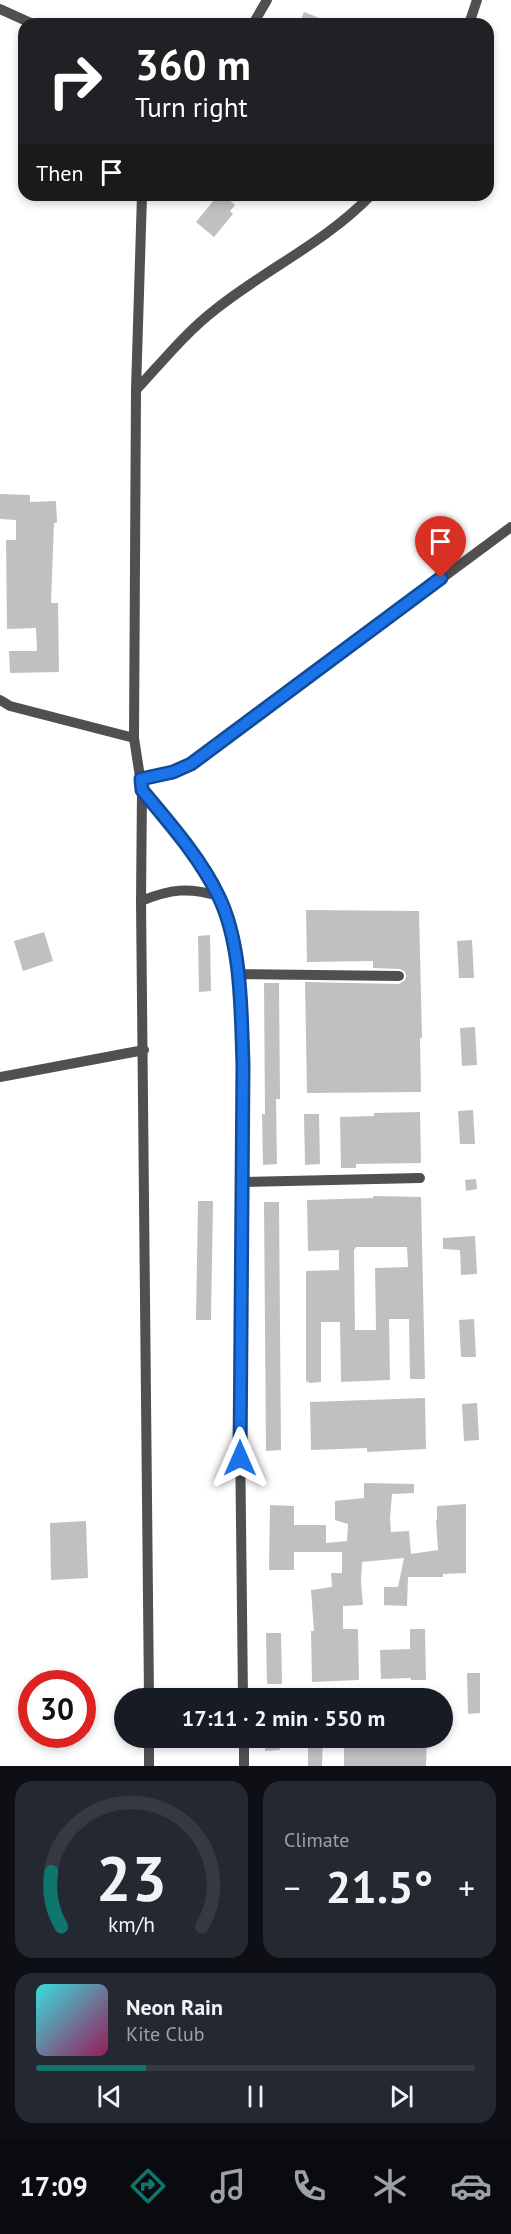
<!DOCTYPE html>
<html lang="en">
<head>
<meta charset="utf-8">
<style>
	:root { --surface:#171b24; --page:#242831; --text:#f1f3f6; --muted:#9ea1a6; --line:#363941; --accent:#0f766e }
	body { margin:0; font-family:"PT Sans",sans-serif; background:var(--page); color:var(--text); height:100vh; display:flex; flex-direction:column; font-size:22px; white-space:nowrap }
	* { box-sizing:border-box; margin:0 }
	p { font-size:20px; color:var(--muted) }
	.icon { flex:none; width:33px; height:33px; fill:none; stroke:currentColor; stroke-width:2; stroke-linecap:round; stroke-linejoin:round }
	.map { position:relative; height:1766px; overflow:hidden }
	.panel { display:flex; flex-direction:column; gap:15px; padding:15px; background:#0d0f14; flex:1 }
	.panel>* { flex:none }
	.banner { position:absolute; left:18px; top:18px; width:476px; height:183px; border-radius:18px; box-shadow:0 3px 9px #0003; background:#202124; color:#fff; overflow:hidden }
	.speed { position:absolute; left:18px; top:1670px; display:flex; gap:12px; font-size:30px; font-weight:700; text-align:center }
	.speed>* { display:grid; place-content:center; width:78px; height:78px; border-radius:50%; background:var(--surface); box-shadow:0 3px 9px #0003; line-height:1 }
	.speed .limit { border:9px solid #d22; background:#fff; color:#111 }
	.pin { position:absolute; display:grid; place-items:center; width:51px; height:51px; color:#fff; margin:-62px -26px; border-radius:50% 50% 50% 0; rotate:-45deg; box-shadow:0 0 6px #0007 }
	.pin .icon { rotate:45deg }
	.me { position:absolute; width:66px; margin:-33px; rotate:0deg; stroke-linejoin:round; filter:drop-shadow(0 0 4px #0008) }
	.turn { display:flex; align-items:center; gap:21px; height:126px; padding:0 18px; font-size:27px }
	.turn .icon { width:78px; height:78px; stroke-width:2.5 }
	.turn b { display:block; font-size:42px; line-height:51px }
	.then { display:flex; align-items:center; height:57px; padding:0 18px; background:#0003; gap:12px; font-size:22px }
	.big { font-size:45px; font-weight:700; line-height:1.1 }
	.panel .card { flex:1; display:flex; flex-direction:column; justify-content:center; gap:9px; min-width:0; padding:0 21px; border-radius:18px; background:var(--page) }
	.panel .dial { align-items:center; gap:0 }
	.dial svg { height:156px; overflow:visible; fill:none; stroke:var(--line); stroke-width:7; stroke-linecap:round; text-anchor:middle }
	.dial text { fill:var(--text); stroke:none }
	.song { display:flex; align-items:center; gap:18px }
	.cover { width:72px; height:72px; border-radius:9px; background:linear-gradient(135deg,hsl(180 70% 55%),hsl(330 70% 35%)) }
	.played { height:6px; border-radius:3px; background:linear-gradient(90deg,var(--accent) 25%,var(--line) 25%) }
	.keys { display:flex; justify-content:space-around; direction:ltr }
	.heat { display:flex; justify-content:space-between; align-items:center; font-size:33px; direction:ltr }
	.panel .tiles { flex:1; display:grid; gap:15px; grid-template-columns:1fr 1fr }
	.card:last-child { grid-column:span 2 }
	.trip { position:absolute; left:114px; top:1688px; width:339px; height:60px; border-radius:30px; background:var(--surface); box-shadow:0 3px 9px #0003; font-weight:700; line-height:60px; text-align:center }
	.tab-bar { display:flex; height:96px; justify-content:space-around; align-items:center; background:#090b0e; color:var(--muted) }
	.tab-bar .icon { width:42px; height:42px }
	.tab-bar .on { color:var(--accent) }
	.tab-bar b { font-size:27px; color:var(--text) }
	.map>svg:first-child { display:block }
</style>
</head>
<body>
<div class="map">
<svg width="511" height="1766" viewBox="0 0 511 1766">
	<rect width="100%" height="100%" fill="#fff"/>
	<path fill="#c0c0c0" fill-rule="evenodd" d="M 304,12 L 332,23 L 332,24 L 299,24 Z
		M 218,195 L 224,195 L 235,205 L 230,211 L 233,214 L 214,237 L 196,222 Z
		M 0,494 L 30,495 L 30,502 L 56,501 L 57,523 L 54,523 L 51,603 L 58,603 L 59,672 L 10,673 L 9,651 L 37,651 L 36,628 L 7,629 L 6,540 L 16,540 L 16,520 L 0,519 Z
		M 306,910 L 419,911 L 422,1038 L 420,1038 L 421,1092 L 307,1093 L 305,982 L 399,984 L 405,980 L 406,976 L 405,972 L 400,969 L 373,968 L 373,961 L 307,962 Z
		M 44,932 L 53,961 L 23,971 L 14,941 Z
		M 210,935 L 211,991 L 199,992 L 198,936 Z
		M 472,940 L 474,978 L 459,978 L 457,941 Z
		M 264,983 L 279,983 L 280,1099 L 276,1099 L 277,1164 L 263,1165 L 262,1114 L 265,1114 Z
		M 475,1027 L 477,1065 L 462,1066 L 460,1028 Z
		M 473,1110 L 475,1144 L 460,1144 L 458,1111 Z
		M 420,1112 L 421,1163 L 356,1164 L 356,1168 L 341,1168 L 340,1117 L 374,1116 L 374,1113 Z
		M 304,1114 L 319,1114 L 320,1164 L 305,1165 Z
		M 476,1179 L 477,1189 L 466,1191 L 465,1180 Z
		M 373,1196 L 421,1197 L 425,1379 L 410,1379 L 409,1319 L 389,1319 L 390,1380 L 341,1382 L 340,1322 L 321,1322 L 321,1382 L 310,1383 L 306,1381 L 306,1271 L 339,1270 L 339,1250 L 308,1251 L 307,1200 L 373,1198 ZM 356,1247 L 407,1247 L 408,1267 L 375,1268 L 376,1330 L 355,1330 L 354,1250 Z
		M 198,1201 L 213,1201 L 211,1320 L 196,1320 Z
		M 264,1202 L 279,1202 L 281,1450 L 266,1451 Z
		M 475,1236 L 477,1274 L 461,1275 L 460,1250 L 443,1249 L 443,1238 Z
		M 474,1319 L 476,1357 L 461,1357 L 459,1320 Z
		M 425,1398 L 426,1449 L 367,1452 L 367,1448 L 311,1450 L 310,1402 Z
		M 477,1403 L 479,1440 L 464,1441 L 462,1404 Z
		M 364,1483 L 414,1484 L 414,1493 L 392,1494 L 390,1518 L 391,1532 L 409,1531 L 411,1554 L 438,1550 L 436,1520 L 437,1520 L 437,1506 L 466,1504 L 466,1573 L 443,1574 L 443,1577 L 408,1577 L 407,1606 L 384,1605 L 384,1587 L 398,1587 L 404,1558 L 362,1562 L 361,1582 L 363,1605 L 343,1606 L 343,1629 L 358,1629 L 359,1680 L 312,1682 L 311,1631 L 314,1631 L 311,1590 L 332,1587 L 331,1573 L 342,1573 L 342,1552 L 294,1552 L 294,1570 L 269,1570 L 270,1505 L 294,1506 L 294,1525 L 326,1525 L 326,1543 L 347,1541 L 348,1524 L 335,1520 L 335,1501 L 364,1498 Z
		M 86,1521 L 88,1578 L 51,1580 L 50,1523 Z
		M 410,1629 L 425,1629 L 426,1680 L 411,1680 L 411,1678 L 381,1679 L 380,1650 L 410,1649 Z
		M 266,1633 L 281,1633 L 282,1684 L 267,1684 Z
		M 467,1673 L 480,1673 L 480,1713 L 468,1714 Z
		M 265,1737 L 279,1737 L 280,1750 L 265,1751 Z
		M 308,1737 L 323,1737 L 322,1766 L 308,1766 Z
		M 344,1737 L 427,1737 L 426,1766 L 344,1766 Z"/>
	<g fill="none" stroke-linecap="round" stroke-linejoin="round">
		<path stroke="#505050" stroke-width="10" d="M 0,9 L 33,24
			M 253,24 L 267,0
			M 469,24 L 477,0
			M 142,195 L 136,390 L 134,738 L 142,790 L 141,901 L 149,1698
			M 136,390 C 162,362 186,332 216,309 C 266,269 326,242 371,195
			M 0,700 L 10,706 L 134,738
			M 141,779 L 173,772 L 191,764 L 511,527
			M 142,790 L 198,860 L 219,896 L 227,918 L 237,974 L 243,1064 L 240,1434 L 243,1698
			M 141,901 C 171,889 188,887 219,896
			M 237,974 L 399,976
			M 0,1077 L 144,1050
			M 242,1182 L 420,1178
			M 149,1737 L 149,1766
			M 244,1737 L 244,1766"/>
	</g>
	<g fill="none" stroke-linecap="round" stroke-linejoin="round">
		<defs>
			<path id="route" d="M 240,1458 L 243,1064 C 241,1011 242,943 218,895 C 199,856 169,823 142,790 L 141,779 L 173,772 L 191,764 L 441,578"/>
		</defs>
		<use href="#route" stroke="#114b97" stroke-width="15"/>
		<use href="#route" stroke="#1a73e8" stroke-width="10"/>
	</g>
</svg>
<div class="speed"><div class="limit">30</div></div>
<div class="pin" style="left:441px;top:578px;background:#d93025"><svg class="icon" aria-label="arrive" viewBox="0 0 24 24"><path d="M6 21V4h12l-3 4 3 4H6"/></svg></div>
<svg class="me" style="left:240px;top:1458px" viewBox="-20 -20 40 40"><path d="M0-17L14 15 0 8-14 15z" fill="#1a73e8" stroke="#fff" stroke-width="4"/></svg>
<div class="trip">17:11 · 2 min · 550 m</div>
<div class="banner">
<div class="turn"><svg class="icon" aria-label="right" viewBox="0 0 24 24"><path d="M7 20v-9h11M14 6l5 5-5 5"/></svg><div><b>360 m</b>Turn right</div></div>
<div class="then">Then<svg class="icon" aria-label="arrive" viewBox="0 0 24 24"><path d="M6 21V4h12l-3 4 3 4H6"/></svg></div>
</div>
</div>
<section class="panel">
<div class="tiles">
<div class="card dial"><svg viewBox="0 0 100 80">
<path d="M14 69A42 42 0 1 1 86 69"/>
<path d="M14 69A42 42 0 0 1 9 41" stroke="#0f766e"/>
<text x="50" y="56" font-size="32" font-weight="700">23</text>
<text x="50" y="72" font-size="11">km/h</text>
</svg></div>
<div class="card"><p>Climate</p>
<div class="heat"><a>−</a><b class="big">21.5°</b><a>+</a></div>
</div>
<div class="card">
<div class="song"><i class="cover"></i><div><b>Neon Rain</b><p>Kite Club</p></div></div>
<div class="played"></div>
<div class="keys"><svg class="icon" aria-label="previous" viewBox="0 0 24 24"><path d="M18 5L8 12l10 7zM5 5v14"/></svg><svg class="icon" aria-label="pause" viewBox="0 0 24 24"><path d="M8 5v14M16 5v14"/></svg><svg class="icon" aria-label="next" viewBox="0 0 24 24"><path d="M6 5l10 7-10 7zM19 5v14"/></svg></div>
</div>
</div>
</section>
<nav class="tab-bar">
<b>17:09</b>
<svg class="icon on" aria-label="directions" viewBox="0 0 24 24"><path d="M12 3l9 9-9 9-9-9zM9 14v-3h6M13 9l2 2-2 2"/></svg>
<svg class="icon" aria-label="music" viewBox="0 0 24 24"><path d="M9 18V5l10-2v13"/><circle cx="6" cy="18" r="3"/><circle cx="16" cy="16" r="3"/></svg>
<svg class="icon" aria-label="phone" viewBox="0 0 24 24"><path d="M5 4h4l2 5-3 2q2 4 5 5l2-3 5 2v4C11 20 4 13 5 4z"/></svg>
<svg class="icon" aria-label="climate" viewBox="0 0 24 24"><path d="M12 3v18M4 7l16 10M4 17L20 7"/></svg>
<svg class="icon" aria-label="car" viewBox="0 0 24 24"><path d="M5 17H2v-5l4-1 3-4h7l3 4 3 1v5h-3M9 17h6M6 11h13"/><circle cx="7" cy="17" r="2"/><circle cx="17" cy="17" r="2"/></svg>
</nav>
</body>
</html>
